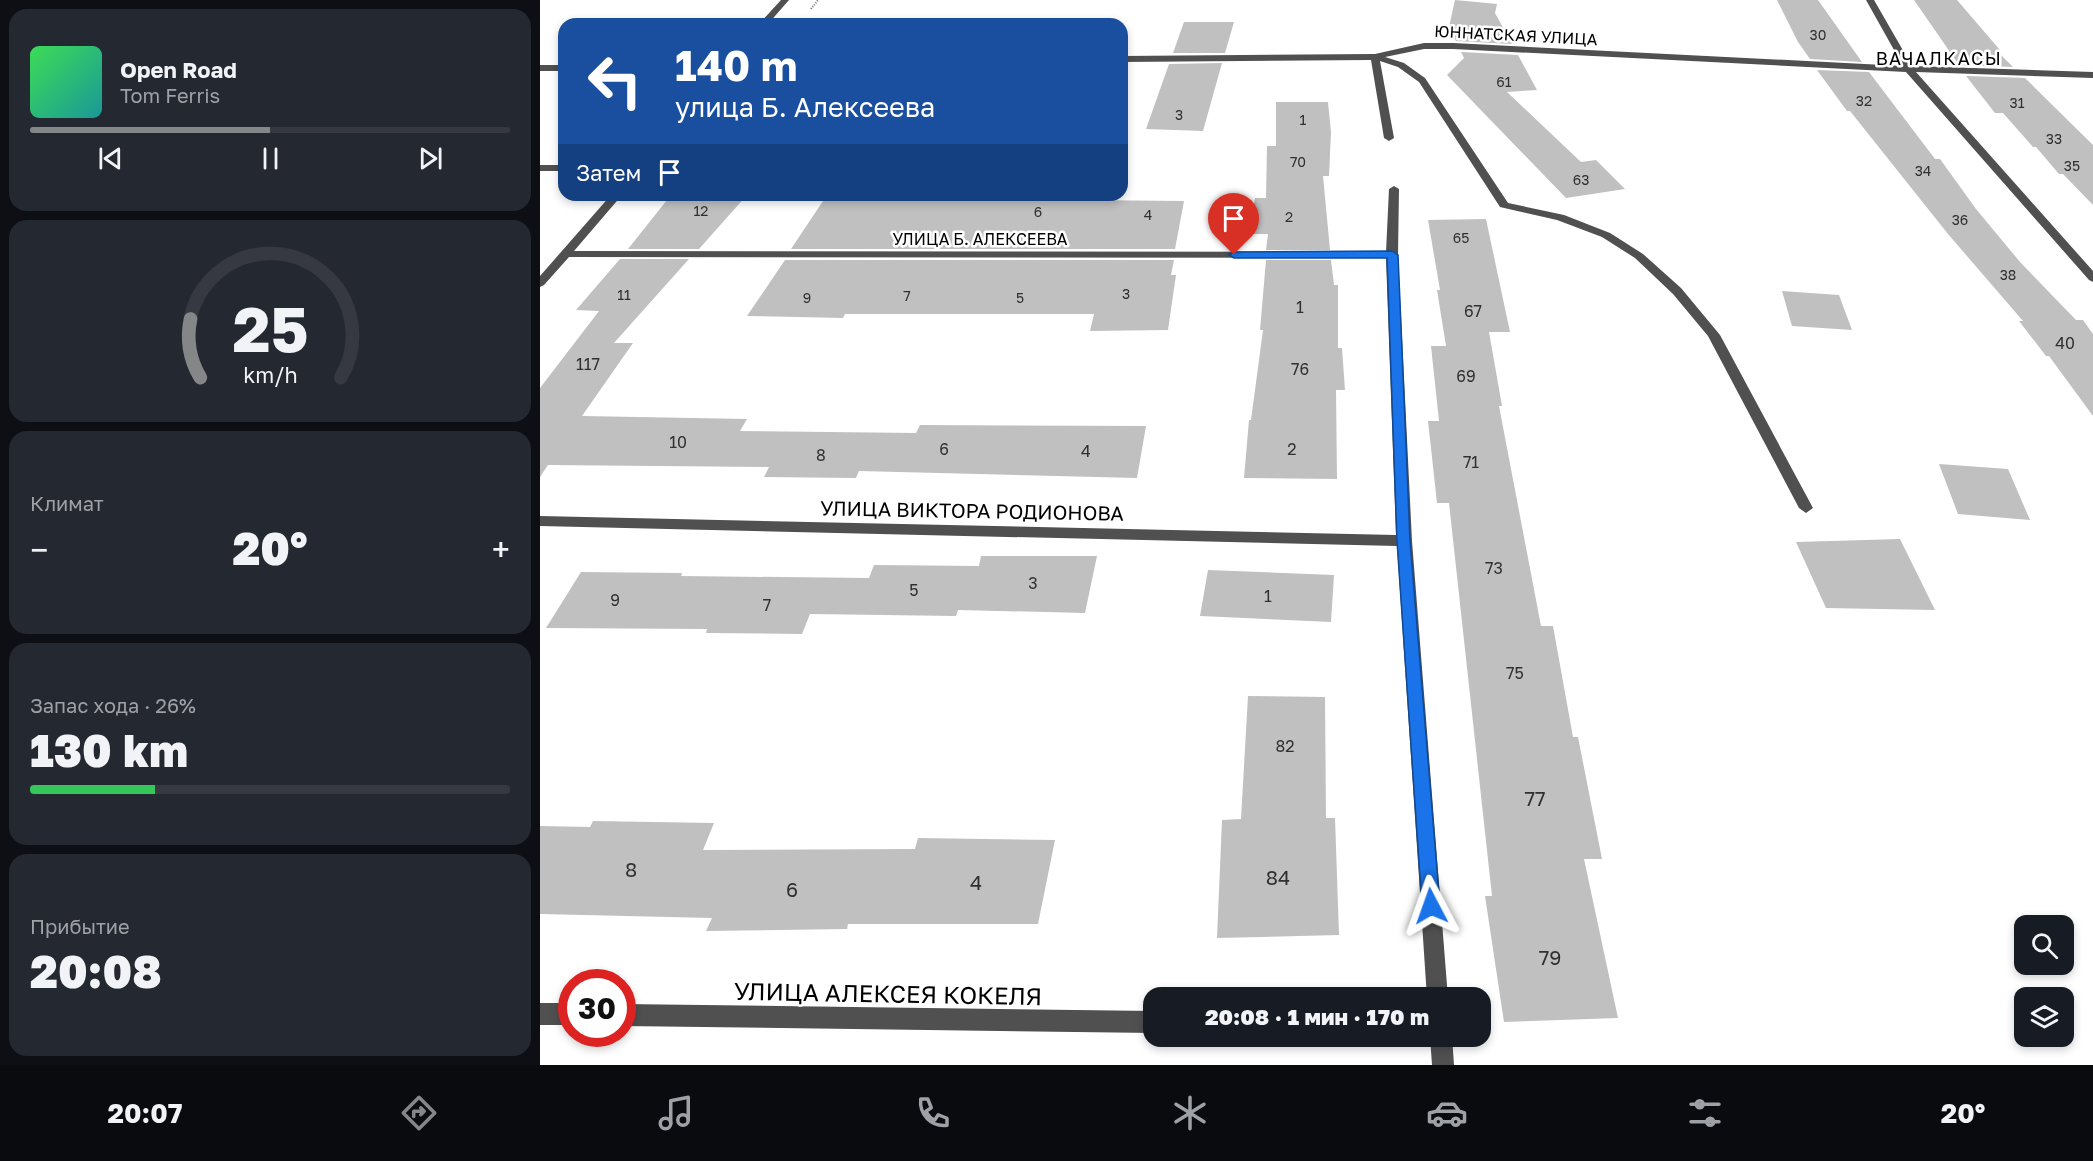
<!DOCTYPE html>
<html lang="ru">
<head>
<meta charset="utf-8">
<style>
	:root { --surface:#171b24; --page:#242831; --text:#f1f3f6; --muted:#9ea1a6; --line:#363941; --accent:#858687 }
	body { margin:0; font-family:"Golos Text",sans-serif; background:var(--page); color:var(--text); height:100vh; display:flex; flex-direction:column; font-size:22px; white-space:nowrap }
	* { box-sizing:border-box; margin:0 }
	p { font-size:20px; color:var(--muted) }
	.icon { flex:none; width:33px; height:33px; fill:none; stroke:currentColor; stroke-width:2; stroke-linecap:round; stroke-linejoin:round }
	.map { position:relative; flex:1; overflow:hidden }
	.sheet { display:flex; flex-direction:column; gap:9px; padding:9px; background:#0d0f14; width:540px }
	.sheet>* { flex:none }
	.banner { position:absolute; left:18px; top:18px; width:570px; height:183px; border-radius:18px; box-shadow:0 3px 9px #0003; background:#1a4fa0; color:#fff; overflow:hidden }
	.fabs { position:absolute; left:1474px; top:915px; display:grid; gap:12px }
	.fabs a { display:grid; place-items:center; width:60px; height:60px; border-radius:12px; background:var(--surface); box-shadow:0 3px 9px #0003; font-size:30px }
	.speed { position:absolute; left:18px; top:969px; display:flex; gap:12px; font-size:30px; font-weight:700; text-align:center }
	.speed>* { display:grid; place-content:center; width:78px; height:78px; border-radius:50%; background:var(--surface); box-shadow:0 3px 9px #0003; line-height:1 }
	.speed .limit { border:9px solid #d22; background:#fff; color:#111 }
	.pin { position:absolute; display:grid; place-items:center; width:51px; height:51px; color:#fff; margin:-62px -26px; border-radius:50% 50% 50% 0; rotate:-45deg; box-shadow:0 0 6px #0007 }
	.pin .icon { rotate:45deg }
	.me { position:absolute; width:66px; margin:-33px; rotate:356deg; stroke-linejoin:round; filter:drop-shadow(0 0 4px #0008) }
	.turn { display:flex; align-items:center; gap:21px; height:126px; padding:0 18px; font-size:27px }
	.turn .icon { width:78px; height:78px; stroke-width:2.5 }
	.turn b { display:block; font-size:42px; line-height:51px }
	.then { display:flex; align-items:center; height:57px; padding:0 18px; background:#0003; gap:12px; font-size:22px }
	.big { font-size:45px; font-weight:800; line-height:1.1 }
	.sheet .widget { flex:1; display:flex; flex-direction:column; justify-content:center; gap:9px; min-width:0; padding:0 21px; border-radius:18px; background:var(--page) }
	.sheet .dial { align-items:center; gap:0 }
	.dial svg { height:156px; overflow:visible; fill:none; stroke:var(--line); stroke-width:7; stroke-linecap:round; text-anchor:middle }
	.dial text { fill:var(--text); stroke:none }
	.song { display:flex; align-items:center; gap:18px }
	.cover { width:72px; height:72px; border-radius:9px; background:linear-gradient(135deg,hsl(130 70% 55%),hsl(180 70% 35%)) }
	.played { height:6px; border-radius:3px; background:linear-gradient(90deg,var(--accent) 50%,var(--line) 50%) }
	.keys { display:flex; justify-content:space-around; direction:ltr }
	.heat { display:flex; justify-content:space-between; align-items:center; font-size:33px; direction:ltr }
	.charge { height:9px; border-radius:4px; background:linear-gradient(90deg,#34c759 26%,var(--line) 0) }
	.trip { position:absolute; left:603px; top:987px; width:348px; height:60px; border-radius:18px; background:var(--surface); box-shadow:0 3px 9px #0003; font-weight:800; line-height:60px; text-align:center }
	.dock { display:flex; height:96px; justify-content:space-around; align-items:center; background:#090b0e; color:var(--muted) }
	.dock .icon { width:42px; height:42px }
	.dock .active { color:var(--accent) }
	.dock b { font-size:27px; color:var(--text) }
	main { display:flex; flex:1; min-height:0 }
	.map>svg:first-child { display:block }
</style>
</head>
<body>
<main>
<section class="sheet">
<div class="widget">
<div class="song"><i class="cover"></i><div><b>Open Road</b><p>Tom Ferris</p></div></div>
<div class="played"></div>
<div class="keys"><svg class="icon" aria-label="previous" viewBox="0 0 24 24"><path d="M18 5L8 12l10 7zM5 5v14"/></svg><svg class="icon" aria-label="pause" viewBox="0 0 24 24"><path d="M8 5v14M16 5v14"/></svg><svg class="icon" aria-label="next" viewBox="0 0 24 24"><path d="M6 5l10 7-10 7zM19 5v14"/></svg></div>
</div>
<div class="widget dial"><svg viewBox="0 0 100 80">
<path d="M14 69A42 42 0 1 1 86 69"/>
<path d="M14 69A42 42 0 0 1 9 39" stroke="#858687"/>
<text x="50" y="56" font-size="32" font-weight="700">25</text>
<text x="50" y="72" font-size="11">km/h</text>
</svg></div>
<div class="widget"><p>Климат</p>
<div class="heat"><a>−</a><b class="big">20°</b><a>+</a></div>
</div>
<div class="widget"><p>Запас хода · 26%</p><b class="big">130 km</b><div class="charge"></div></div>
<div class="widget"><p>Прибытие</p><b class="big">20:08</b></div>
</section>
<div class="map">
<svg width="1553" height="1065" viewBox="0 0 1553 1065">
	<rect width="100%" height="100%" fill="#fff"/>
	<path fill="#c0c0c0" d="M 915,0 L 957,4 L 955,13 L 972,44 L 916,41 L 909,27 Z
		M 1237,0 L 1278,0 L 1322,62 L 1270,59 L 1258,42 Z
		M 1374,0 L 1417,0 L 1460,50 L 1456,50 L 1473,67 L 1419,65 Z
		M 644,22 L 694,22 L 685,53 L 633,53 Z
		M 921,52 L 978,55 L 997,90 L 967,92 L 1041,162 L 1056,160 L 1085,189 L 1026,198 L 907,75 L 924,58 Z
		M 682,63 L 663,131 L 606,129 L 629,64 Z
		M 1277,70 L 1329,72 L 1395,159 L 1400,159 L 1436,209 L 1480,262 L 1536,320 L 1543,320 L 1553,334 L 1553,416 L 1509,356 L 1506,356 L 1479,321 L 1483,321 L 1408,234 L 1310,111 L 1307,111 Z
		M 1426,76 L 1485,78 L 1553,145 L 1553,205 L 1523,174 L 1519,174 L 1496,147 L 1493,147 L 1463,113 L 1455,113 Z
		M 736,102 L 788,102 L 791,132 L 789,176 L 783,176 L 790,250 L 726,250 L 728,234 L 708,234 L 715,198 L 726,198 L 727,146 L 736,146 Z
		M 131,195 L 207,195 L 159,249 L 88,249 Z
		M 287,195 L 546,195 L 544,200 L 644,201 L 635,249 L 251,249 Z
		M 946,219 L 970,332 L 949,332 L 962,406 L 959,406 L 1001,626 L 1013,626 L 1033,737 L 1038,737 L 1062,859 L 1044,859 L 1078,1018 L 964,1022 L 945,896 L 952,896 L 909,503 L 897,503 L 888,421 L 899,421 L 891,346 L 906,346 L 897,290 L 900,290 L 888,220 Z
		M 80,259 L 149,259 L 74,343 L 93,343 L 42,416 L 207,419 L 200,431 L 376,433 L 380,425 L 606,426 L 597,478 L 319,471 L 316,478 L 224,477 L 229,467 L 8,465 L 0,477 L 0,388 L 59,311 L 36,310 Z
		M 245,260 L 634,260 L 631,275 L 636,275 L 628,330 L 550,331 L 554,314 L 305,314 L 303,318 L 207,316 Z
		M 726,260 L 791,260 L 794,285 L 798,285 L 798,348 L 802,348 L 805,390 L 796,390 L 797,479 L 704,478 L 709,420 L 711,420 L 723,330 L 720,330 Z
		M 1242,291 L 1299,295 L 1312,330 L 1252,326 Z
		M 1399,464 L 1468,469 L 1490,520 L 1418,514 Z
		M 1360,539 L 1395,610 L 1286,608 L 1256,542 Z
		M 441,556 L 557,556 L 545,613 L 418,610 L 416,616 L 270,614 L 262,634 L 166,633 L 167,629 L 6,628 L 41,572 L 142,573 L 141,576 L 329,578 L 334,565 L 439,566 Z
		M 668,570 L 794,575 L 791,622 L 660,616 Z
		M 708,696 L 785,697 L 786,818 L 795,818 L 799,935 L 677,938 L 682,820 L 701,819 Z
		M 53,821 L 174,823 L 163,850 L 375,849 L 378,838 L 515,840 L 498,924 L 308,924 L 307,929 L 166,931 L 172,918 L 0,914 L 0,826 L 50,827 Z"/>
	<g fill="none" stroke-linecap="round" stroke-linejoin="round">
		<path stroke="#727272" stroke-width="2" stroke-dasharray="1 1.5" stroke-linecap="butt" d="M 271,9 L 278,0"/>
		<path fill="#505050" fill-rule="evenodd" d="M 241,0 L 249,0 L 228,24 L 219,24 Z
			M 1326,0 L 1334,0 L 1372,66 L 1553,72 L 1553,78 L 1376,72 L 1553,271 L 1553,282 L 1549,280 L 1366,72 L 913,49 L 884,49 L 845,57 L 864,63 L 885,78 L 968,203 L 1024,215 L 1070,233 L 1103,254 L 1141,288 L 1180,335 L 1273,508 L 1266,513 L 1259,508 L 1168,336 L 1133,294 L 1095,258 L 1062,237 L 1017,220 L 960,207 L 879,82 L 858,67 L 840,61 L 854,138 L 849,141 L 844,138 L 831,60 L 582,62 L 582,56 L 835,54 L 884,43 L 913,43 L 1363,66 Z
			M 0,65 L 24,65 L 24,71 L 0,71 Z
			M 0,165 L 24,165 L 24,171 L 0,171 Z
			M 854,186 L 859,189 L 858,255 L 872,541 L 908,998 L 887,998 L 857,546 L 0,526 L 0,516 L 856,535 L 846,258 L 29,257 L 4,285 L 0,287 L 0,276 L 71,195 L 82,195 L 34,251 L 846,252 L 849,189 Z
			M 0,1003 L 32,1003 L 32,1025 L 0,1025 Z
			M 82,1004 L 614,1011 L 614,1033 L 82,1026 Z
			M 890,1036 L 912,1036 L 914,1065 L 892,1065 Z"/>
	</g>
	<path fill="#1a73e8" stroke="#114b97" stroke-width="1.5" d="M 852,251 L 858,255 L 870,541 L 900,906 L 898,912 L 891,915 L 885,912 L 882,906 L 857,541 L 847,258 L 694,258 L 689,255 L 694,252 Z"/>
	<g text-anchor="middle" dominant-baseline="central" stroke-width="5" stroke-linejoin="round" paint-order="stroke">
		<g font-size="14" fill="#303030">
			<text x="1278" y="34">30</text>
			<text x="964" y="81">61</text>
			<text x="1324" y="100">32</text>
			<text x="1477" y="102">31</text>
			<text x="639" y="114">3</text>
			<text x="763" y="119">1</text>
			<text x="1514" y="138">33</text>
			<text x="758" y="161">70</text>
			<text x="1532" y="165">35</text>
			<text x="1383" y="170">34</text>
			<text x="1041" y="179">63</text>
			<text x="161" y="210">12</text>
			<text x="498" y="211">6</text>
			<text x="608" y="214">4</text>
			<text x="749" y="216">2</text>
			<text x="1420" y="219">36</text>
			<text x="921" y="237">65</text>
			<text x="1468" y="274">38</text>
			<text x="586" y="293">3</text>
			<text x="84" y="294">11</text>
			<text x="367" y="295">7</text>
			<text x="267" y="297">9</text>
			<text x="480" y="297">5</text>
		</g>
		<g font-size="16" fill="#000" stroke="#fff">
			<text transform="translate(976 35) rotate(3)">ЮННАТСКАЯ УЛИЦА</text>
			<text x="440" y="239">УЛИЦА Б. АЛЕКСЕЕВА</text>
		</g>
		<g font-size="16" fill="#303030">
			<text x="760" y="307">1</text>
			<text x="933" y="311">67</text>
			<text x="1525" y="343">40</text>
			<text x="48" y="364">117</text>
			<text x="760" y="369">76</text>
			<text x="926" y="376">69</text>
			<text x="138" y="442">10</text>
			<text x="404" y="449">6</text>
			<text x="752" y="449">2</text>
			<text x="546" y="451">4</text>
			<text x="281" y="455">8</text>
			<text x="931" y="462">71</text>
			<text x="954" y="568">73</text>
			<text x="493" y="583">3</text>
			<text x="374" y="590">5</text>
			<text x="728" y="596">1</text>
			<text x="75" y="600">9</text>
			<text x="227" y="605">7</text>
			<text x="975" y="673">75</text>
			<text x="745" y="746">82</text>
		</g>
		<g font-size="18" letter-spacing="1.5" fill="#000" stroke="#fff">
			<text x="1399" y="58">ВАЧАЛКАСЫ</text>
		</g>
		<g font-size="20" fill="#000" stroke="#fff">
			<text transform="translate(432 510) rotate(1)">УЛИЦА ВИКТОРА РОДИОНОВА</text>
		</g>
		<g font-size="20" fill="#303030">
			<text x="995" y="798">77</text>
			<text x="91" y="869">8</text>
			<text x="738" y="877">84</text>
			<text x="436" y="882">4</text>
			<text x="252" y="889">6</text>
			<text x="1010" y="957">79</text>
		</g>
		<g font-size="24" fill="#000" stroke="#fff">
			<text transform="translate(348 993) rotate(1)">УЛИЦА АЛЕКСЕЯ КОКЕЛЯ</text>
		</g>
	</g>
</svg>
<div class="fabs">
<a><svg class="icon" aria-label="search" viewBox="0 0 24 24"><circle cx="10" cy="10" r="6"/><path d="M15 15l6 6"/></svg></a>
<a><svg class="icon" aria-label="layers" viewBox="0 0 24 24"><path d="M12 4l9 5-9 5-9-5zM3 14l9 5 9-5"/></svg></a>
</div>
<div class="speed"><div class="limit">30</div></div>
<div class="pin" style="left:694px;top:255px;background:#d93025"><svg class="icon" aria-label="arrive" viewBox="0 0 24 24"><path d="M6 21V4h12l-3 4 3 4H6"/></svg></div>
<svg class="me" style="left:891px;top:906px" viewBox="-20 -20 40 40"><path d="M0-17L14 15 0 8-14 15z" fill="#1a73e8" stroke="#fff" stroke-width="4"/></svg>
<div class="trip">20:08 · 1 мин · 170 m</div>
<div class="banner">
<div class="turn"><svg class="icon" aria-label="left" viewBox="0 0 24 24"><path d="M17 20v-9H6M10 6l-5 5 5 5"/></svg><div><b>140 m</b>улица Б. Алексеева</div></div>
<div class="then">Затем<svg class="icon" aria-label="arrive" viewBox="0 0 24 24"><path d="M6 21V4h12l-3 4 3 4H6"/></svg></div>
</div>
</div>
</main>
<nav class="dock">
<b>20:07</b>
<svg class="icon active" aria-label="directions" viewBox="0 0 24 24"><path d="M12 3l9 9-9 9-9-9zM9 14v-3h6M13 9l2 2-2 2"/></svg>
<svg class="icon" aria-label="music" viewBox="0 0 24 24"><path d="M9 18V5l10-2v13"/><circle cx="6" cy="18" r="3"/><circle cx="16" cy="16" r="3"/></svg>
<svg class="icon" aria-label="phone" viewBox="0 0 24 24"><path d="M5 4h4l2 5-3 2q2 4 5 5l2-3 5 2v4C11 20 4 13 5 4z"/></svg>
<svg class="icon" aria-label="climate" viewBox="0 0 24 24"><path d="M12 3v18M4 7l16 10M4 17L20 7"/></svg>
<svg class="icon" aria-label="car" viewBox="0 0 24 24"><path d="M5 17H2v-5l4-1 3-4h7l3 4 3 1v5h-3M9 17h6M6 11h13"/><circle cx="7" cy="17" r="2"/><circle cx="17" cy="17" r="2"/></svg>
<svg class="icon" aria-label="filters" viewBox="0 0 24 24"><path d="M4 7h16M4 17h16"/><circle cx="9" cy="7" r="2"/><circle cx="15" cy="17" r="2"/></svg>
<b>20°</b>
</nav>
</body>
</html>
